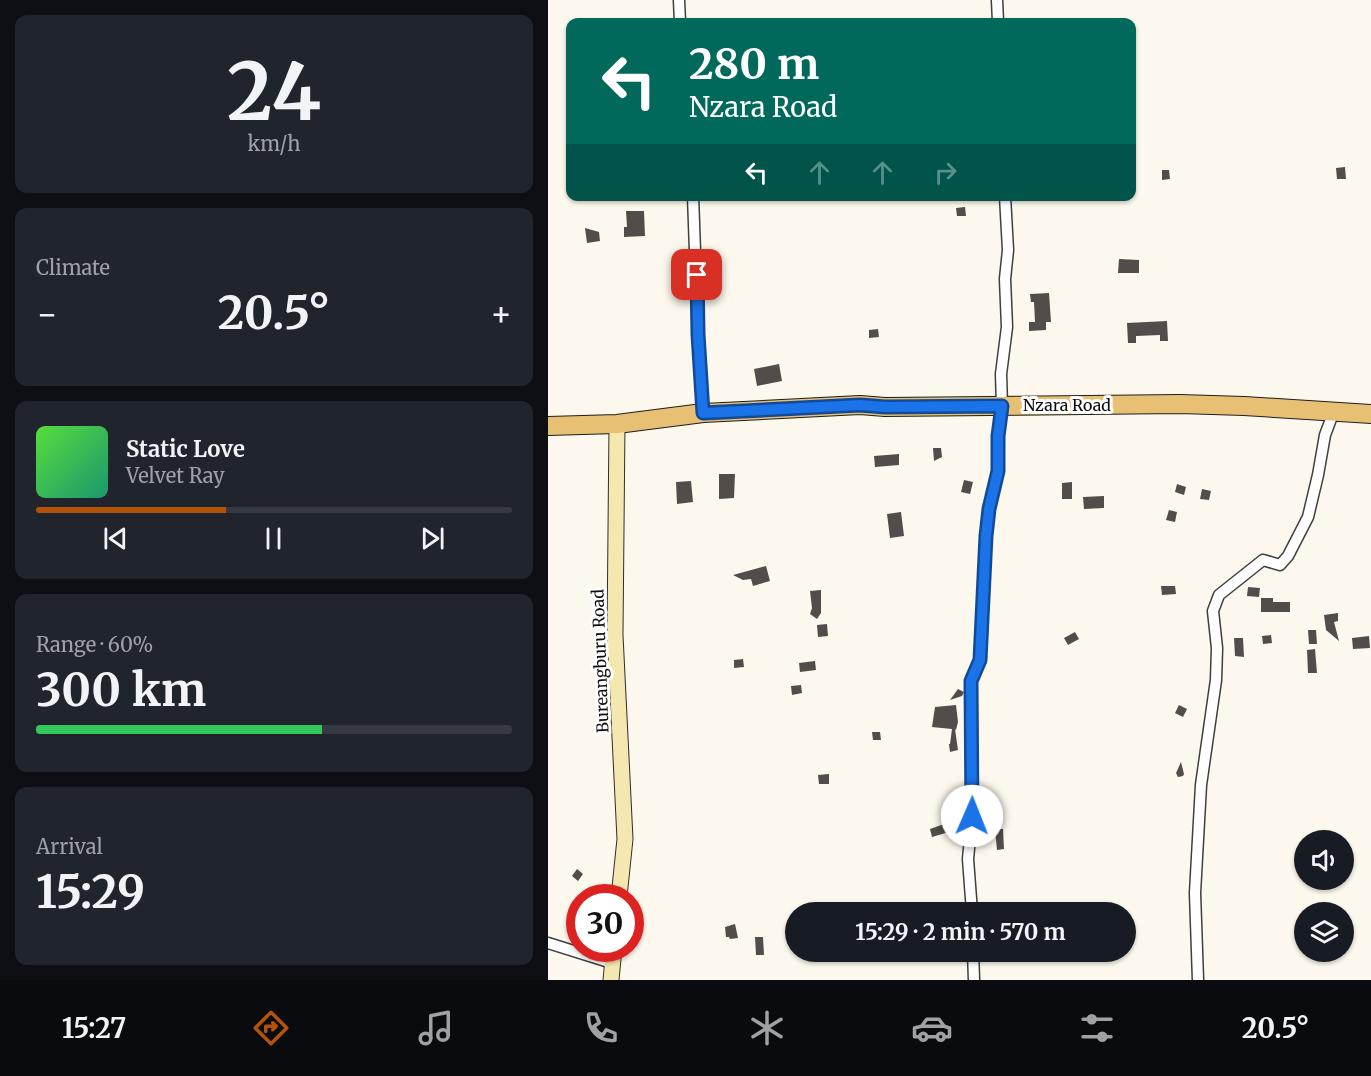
<!DOCTYPE html>
<html lang="en">
<head>
<meta charset="utf-8">
<style>
	:root { --surface:#171b24; --page:#20242c; --text:#f1f3f6; --muted:#9ea1a6; --line:#363941; --accent:#b45309 }
	body { margin:0; font-family:Merriweather,serif; background:var(--page); color:var(--text); height:100vh; display:flex; flex-direction:column; font-size:22px; white-space:nowrap }
	* { box-sizing:border-box; margin:0 }
	p { font-size:20px; color:var(--muted) }
	.icon { flex:none; width:33px; height:33px; fill:none; stroke:currentColor; stroke-width:2; stroke-linecap:round; stroke-linejoin:round }
	.map { position:relative; flex:1; overflow:hidden }
	.panel { display:flex; flex-direction:column; gap:15px; padding:15px; background:#0d0f14; width:548px }
	.panel>* { flex:none }
	.hud { position:absolute; left:18px; top:18px; width:570px; height:183px; border-radius:12px; box-shadow:0 2px 4px #0004; background:#00695c; color:#fff; overflow:hidden }
	.buttons { position:absolute; left:746px; top:830px; display:grid; gap:12px }
	.buttons a { display:grid; place-items:center; width:60px; height:60px; border-radius:50%; background:var(--surface); box-shadow:0 2px 4px #0004; font-size:30px }
	.speed { position:absolute; left:18px; top:884px; display:flex; gap:12px; font-size:30px; font-weight:700; text-align:center }
	.speed>* { display:grid; place-content:center; width:78px; height:78px; border-radius:50%; background:var(--surface); box-shadow:0 2px 4px #0004; line-height:1 }
	.speed .limit { border:9px solid #d22; background:#fff; color:#111 }
	.pin { position:absolute; display:grid; place-items:center; width:51px; height:51px; color:#fff; margin:-26px; border-radius:12px; box-shadow:0 3px 9px #0006 }
	.me { position:absolute; width:66px; margin:-33px; rotate:1deg; stroke-linejoin:round; filter:drop-shadow(0 0 4px #0008) }
	.turn { display:flex; align-items:center; gap:21px; height:126px; padding:0 24px; font-size:27px }
	.turn .icon { width:78px; height:78px; stroke-width:2.5 }
	.turn b { display:block; font-size:42px; line-height:51px }
	.lanes { display:flex; align-items:center; height:57px; padding:0 24px; background:#0003; justify-content:center; gap:30px; direction:ltr }
	.lanes .off { opacity:.35 }
	.big { font-size:45px; font-weight:700; line-height:1.1 }
	.panel .widget { flex:1; display:flex; flex-direction:column; justify-content:center; gap:9px; min-width:0; padding:0 21px; border-radius:12px; background:var(--page) }
	.panel .dial { align-items:center; gap:0 }
	.dial b { font-size:78px; line-height:1 }
	.song { display:flex; align-items:center; gap:18px }
	.cover { width:72px; height:72px; border-radius:9px; background:linear-gradient(135deg,hsl(110 70% 55%),hsl(160 70% 35%)) }
	.played { height:6px; border-radius:3px; background:linear-gradient(90deg,var(--accent) 40%,var(--line) 40%) }
	.keys { display:flex; justify-content:space-around; direction:ltr }
	.heat { display:flex; justify-content:space-between; align-items:center; font-size:33px; direction:ltr }
	.charge { height:9px; border-radius:4px; background:linear-gradient(90deg,#34c759 60%,var(--line) 0) }
	.trip { position:absolute; left:237px; top:902px; width:351px; height:60px; border-radius:30px; background:var(--surface); box-shadow:0 2px 4px #0004; font-weight:700; line-height:60px; text-align:center }
	.tabs { display:flex; height:96px; justify-content:space-around; align-items:center; background:#090b0e; color:var(--muted) }
	.tabs .icon { width:42px; height:42px }
	.tabs .on { color:var(--accent) }
	.tabs b { font-size:27px; color:var(--text) }
	main { display:flex; flex:1; min-height:0 }
	.map>svg:first-child { display:block }
</style>
</head>
<body>
<main>
<section class="panel">
<div class="widget dial"><b>24</b><p>km/h</p></div>
<div class="widget"><p>Climate</p>
<div class="heat"><a>−</a><b class="big">20.5°</b><a>+</a></div>
</div>
<div class="widget">
<div class="song"><i class="cover"></i><div><b>Static Love</b><p>Velvet Ray</p></div></div>
<div class="played"></div>
<div class="keys"><svg class="icon" aria-label="previous" viewBox="0 0 24 24"><path d="M18 5L8 12l10 7zM5 5v14"/></svg><svg class="icon" aria-label="pause" viewBox="0 0 24 24"><path d="M8 5v14M16 5v14"/></svg><svg class="icon" aria-label="next" viewBox="0 0 24 24"><path d="M6 5l10 7-10 7zM19 5v14"/></svg></div>
</div>
<div class="widget"><p>Range · 60%</p><b class="big">300 km</b><div class="charge"></div></div>
<div class="widget"><p>Arrival</p><b class="big">15:29</b></div>
</section>
<div class="map">
<svg width="824" height="980" viewBox="0 0 824 980">
	<rect width="100%" height="100%" fill="#fdf8ed"/>
	<path fill="#534c4a" d="M 797,167 L 798,179 L 789,179 L 788,168 Z
		M 614,170 L 621,170 L 622,179 L 614,180 Z
		M 417,207 L 418,216 L 409,216 L 408,208 Z
		M 78,211 L 96,211 L 97,236 L 76,237 L 76,227 L 79,227 Z
		M 37,228 L 51,232 L 52,241 L 39,243 Z
		M 571,259 L 591,260 L 591,273 L 570,273 Z
		M 501,293 L 503,322 L 498,322 L 498,330 L 481,331 L 481,322 L 487,322 L 486,302 L 483,302 L 482,294 Z
		M 619,321 L 620,341 L 612,341 L 612,335 L 588,336 L 588,343 L 580,343 L 579,323 Z
		M 330,329 L 331,337 L 321,338 L 321,330 Z
		M 231,364 L 234,381 L 209,386 L 206,369 Z
		M 385,448 L 393,448 L 394,457 L 386,461 Z
		M 351,454 L 351,465 L 327,467 L 326,456 Z
		M 171,474 L 187,474 L 186,498 L 171,499 Z
		M 416,480 L 425,482 L 422,494 L 413,492 Z
		M 143,481 L 145,502 L 129,504 L 128,482 Z
		M 524,482 L 524,499 L 514,499 L 514,483 Z
		M 629,484 L 638,487 L 636,495 L 627,492 Z
		M 654,489 L 663,491 L 661,500 L 652,499 Z
		M 556,496 L 556,508 L 536,509 L 535,497 Z
		M 621,510 L 629,512 L 627,522 L 618,520 Z
		M 353,512 L 356,536 L 342,538 L 339,514 Z
		M 218,566 L 222,581 L 205,586 L 203,579 L 195,580 L 185,575 Z
		M 613,586 L 627,586 L 628,594 L 614,595 Z
		M 700,587 L 712,588 L 711,597 L 699,596 Z
		M 273,590 L 273,613 L 269,619 L 262,614 L 264,608 L 262,591 Z
		M 713,598 L 725,598 L 725,602 L 742,602 L 742,612 L 713,612 Z
		M 790,613 L 790,621 L 786,622 L 791,641 L 778,630 L 776,615 Z
		M 279,624 L 280,636 L 270,637 L 269,625 Z
		M 760,630 L 768,630 L 769,644 L 761,644 Z
		M 527,632 L 531,639 L 520,645 L 516,638 Z
		M 723,635 L 724,643 L 715,644 L 714,636 Z
		M 821,636 L 822,648 L 805,649 L 804,638 Z
		M 686,638 L 695,638 L 696,657 L 687,656 Z
		M 767,649 L 769,673 L 760,673 L 759,650 Z
		M 195,659 L 196,667 L 186,668 L 186,660 Z
		M 267,661 L 268,670 L 252,672 L 251,663 Z
		M 253,685 L 254,693 L 244,695 L 243,686 Z
		M 410,689 L 416,692 L 414,696 L 402,700 Z
		M 408,705 L 410,722 L 408,730 L 407,729 L 410,750 L 402,752 L 401,744 L 402,744 L 404,729 L 384,727 L 387,707 Z
		M 631,705 L 639,709 L 635,717 L 627,713 Z
		M 324,732 L 332,732 L 333,740 L 325,740 Z
		M 633,762 L 636,774 L 635,776 L 630,777 L 628,773 Z
		M 281,774 L 281,784 L 271,784 L 270,775 Z
		M 399,823 L 401,832 L 384,837 L 382,829 Z
		M 447,829 L 455,829 L 456,849 L 449,850 Z
		M 29,869 L 35,874 L 30,881 L 24,876 Z
		M 187,924 L 190,938 L 182,939 L 181,937 L 178,937 L 177,927 Z
		M 207,937 L 215,937 L 216,955 L 208,955 Z"/>
	<g fill="none" stroke-linecap="round" stroke-linejoin="round">
		<defs>
			<path id="street" d="M 131,0 L 132,22
				M 449,0 L 450,22
				M 145,196 L 150,334 L 155,413
				M 424,912 L 420,859 L 424,817 L 423,681 L 432,660 L 438,536 L 441,509 L 450,471 L 450,436 L 454,406 L 453,374 L 459,327 L 457,279 L 460,250 L 457,196
				M 0,943 L 64,963
				M 425,951 L 426,980
				M 650,980 L 647,893 L 653,785 L 668,680 L 669,648 L 665,611 L 671,595 L 715,560 L 732,565 L 740,556 L 760,517 L 770,475 L 777,435 L 786,411"/>
			<path id="secondary" d="M 69,424 L 67,635 L 77,839 L 71,897
				M 63,980 L 66,948"/>
			<path id="primary" d="M 0,426 L 69,424 L 155,413 L 312,405 L 337,407 L 632,404 L 696,406 L 824,414"/>
		</defs>
		<use href="#street" stroke="#3f3f3f" stroke-width="13"/>
		<use href="#secondary" stroke="#2e2e2e" stroke-width="17"/>
		<use href="#primary" stroke="#1d1d1d" stroke-width="20"/>
		<use href="#street" stroke="#fff" stroke-width="10"/>
		<use href="#secondary" stroke="#f5e7b0" stroke-width="15"/>
		<use href="#primary" stroke="#e7c073" stroke-width="18"/>
	</g>
	<g fill="none" stroke-linecap="round" stroke-linejoin="round">
		<defs>
			<path id="route" d="M 149,275 L 150,334 L 155,413 L 312,405 L 337,407 L 454,406 L 450,436 L 450,471 L 441,509 L 438,536 L 432,660 L 423,681 L 424,816"/>
		</defs>
		<use href="#route" stroke="#114b97" stroke-width="15"/>
		<use href="#route" stroke="#1a73e8" stroke-width="10"/>
	</g>
	<g text-anchor="middle" dominant-baseline="central" stroke-width="6" stroke-linejoin="round" paint-order="stroke">
		<g font-size="16" fill="#0c0c0c" stroke="#fff">
			<text x="519" y="405">Nzara Road</text>
			<text transform="translate(52 661) rotate(-92)">Bureangburu Road</text>
		</g>
	</g>
</svg>
<div class="buttons">
<a><svg class="icon" aria-label="sound" viewBox="0 0 24 24"><path d="M4 9h4l5-4v14l-5-4H4zM17 9q2 3 0 6"/></svg></a>
<a><svg class="icon" aria-label="layers" viewBox="0 0 24 24"><path d="M12 4l9 5-9 5-9-5zM3 14l9 5 9-5"/></svg></a>
</div>
<div class="speed"><div class="limit">30</div></div>
<div class="pin" style="left:149px;top:275px;background:#d93025"><svg class="icon" aria-label="arrive" viewBox="0 0 24 24"><path d="M6 21V4h12l-3 4 3 4H6"/></svg></div>
<svg class="me" style="left:424px;top:816px" viewBox="-20 -20 40 40"><circle r="19" fill="#fff"/><path d="M0-13L10 11 0 6-10 11z" fill="#1a73e8"/></svg>
<div class="trip">15:29 · 2 min · 570 m</div>
<div class="hud">
<div class="turn"><svg class="icon" aria-label="left" viewBox="0 0 24 24"><path d="M17 20v-9H6M10 6l-5 5 5 5"/></svg><div><b>280 m</b>Nzara Road</div></div>
<div class="lanes"><svg class="icon" aria-label="left" viewBox="0 0 24 24"><path d="M17 20v-9H6M10 6l-5 5 5 5"/></svg><svg class="icon off" aria-label="ahead" viewBox="0 0 24 24"><path d="M12 20V5M6 11l6-6 6 6"/></svg><svg class="icon off" aria-label="ahead" viewBox="0 0 24 24"><path d="M12 20V5M6 11l6-6 6 6"/></svg><svg class="icon off" aria-label="right" viewBox="0 0 24 24"><path d="M7 20v-9h11M14 6l5 5-5 5"/></svg></div>
</div>
</div>
</main>
<nav class="tabs">
<b>15:27</b>
<svg class="icon on" aria-label="directions" viewBox="0 0 24 24"><path d="M12 3l9 9-9 9-9-9zM9 14v-3h6M13 9l2 2-2 2"/></svg>
<svg class="icon" aria-label="music" viewBox="0 0 24 24"><path d="M9 18V5l10-2v13"/><circle cx="6" cy="18" r="3"/><circle cx="16" cy="16" r="3"/></svg>
<svg class="icon" aria-label="phone" viewBox="0 0 24 24"><path d="M5 4h4l2 5-3 2q2 4 5 5l2-3 5 2v4C11 20 4 13 5 4z"/></svg>
<svg class="icon" aria-label="climate" viewBox="0 0 24 24"><path d="M12 3v18M4 7l16 10M4 17L20 7"/></svg>
<svg class="icon" aria-label="car" viewBox="0 0 24 24"><path d="M5 17H2v-5l4-1 3-4h7l3 4 3 1v5h-3M9 17h6M6 11h13"/><circle cx="7" cy="17" r="2"/><circle cx="17" cy="17" r="2"/></svg>
<svg class="icon" aria-label="filters" viewBox="0 0 24 24"><path d="M4 7h16M4 17h16"/><circle cx="9" cy="7" r="2"/><circle cx="15" cy="17" r="2"/></svg>
<b>20.5°</b>
</nav>
</body>
</html>
